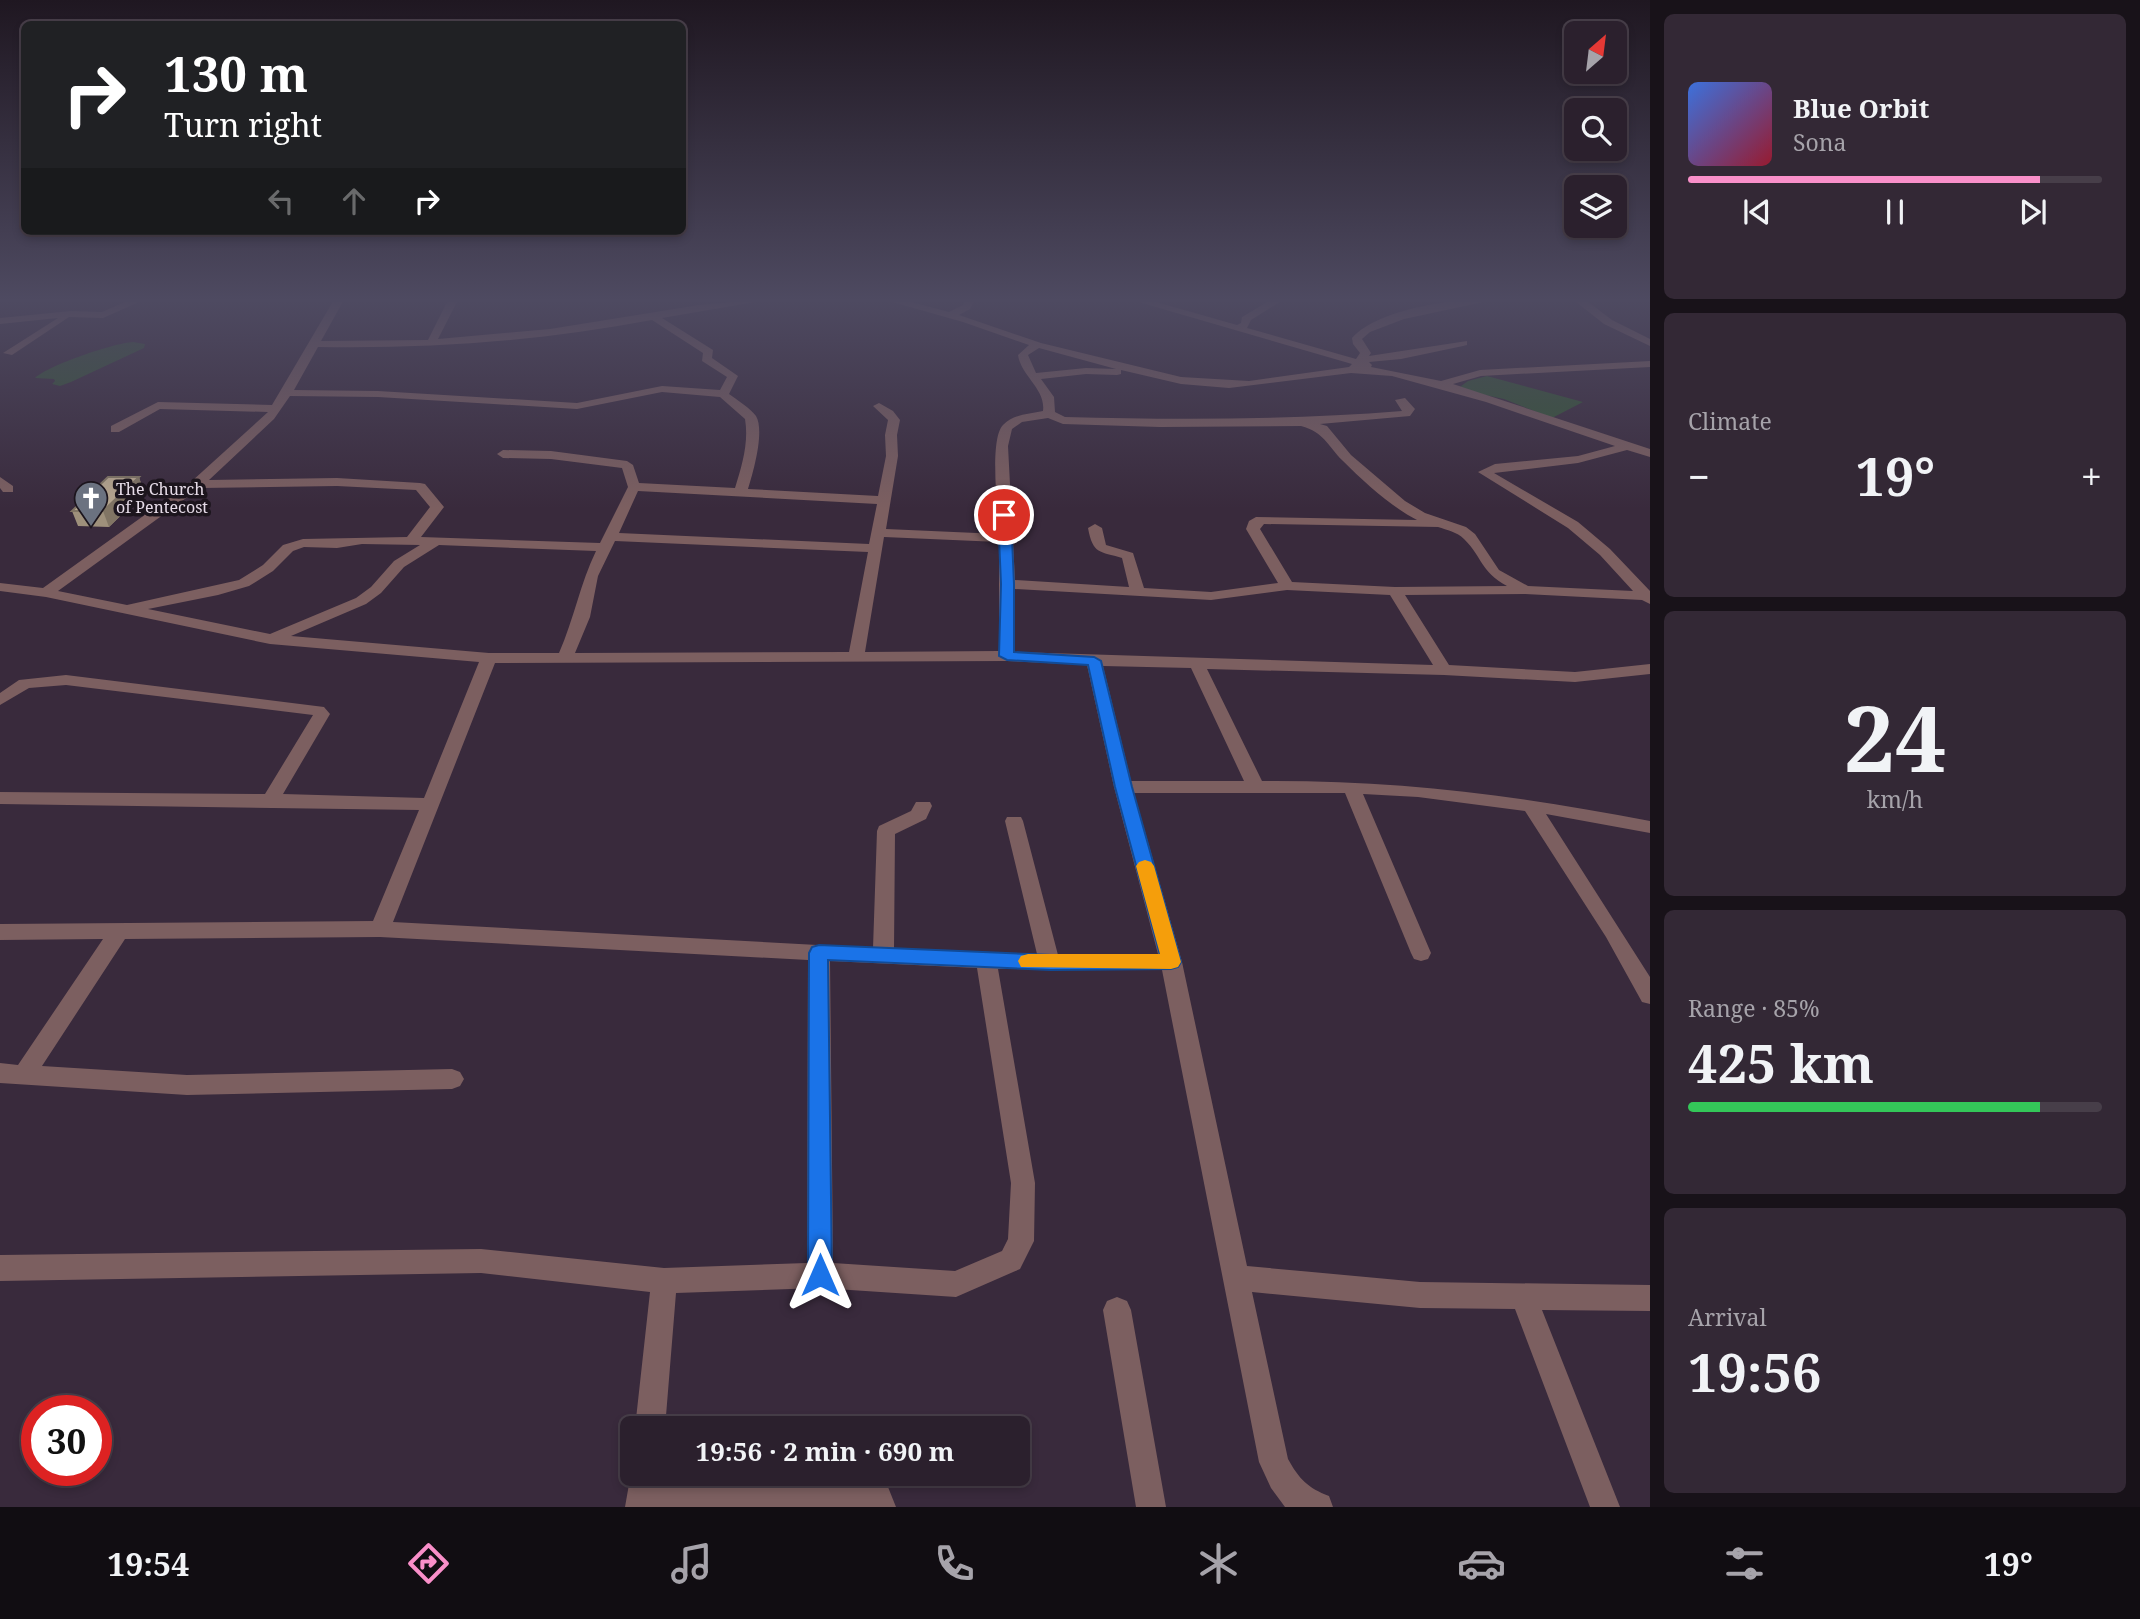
<!DOCTYPE html>
<html lang="en">
<head>
<meta charset="utf-8">
<style>
	:root { --surface:#2b202d; --page:#332835; --text:#f1f3f6; --muted:#a6a3aa; --line:#473e49; --accent:#f98fc9 }
	body { margin:0; font-family:"Noto Serif",serif; background:var(--page); color:var(--text); height:100vh; display:flex; flex-direction:column; font-size:26px; white-space:nowrap }
	* { box-sizing:border-box; margin:0 }
	p { font-size:23px; color:var(--muted) }
	.icon { flex:none; width:38px; height:38px; fill:none; stroke:currentColor; stroke-width:2; stroke-linecap:round; stroke-linejoin:round }
	.map { position:relative; flex:1; overflow:hidden }
	.sheet { display:flex; flex-direction:column; gap:14px; padding:14px; background:#181219; width:490px }
	.sheet>* { flex:none }
	.banner { position:absolute; left:21px; top:21px; width:665px; height:214px; border-radius:10px; box-shadow:0 4px 10px #0003,0 0 0 2px var(--line); background:#202124; color:#fff; overflow:hidden }
	.needle { width:46px; rotate:28deg }
	.tools { position:absolute; left:1564px; top:21px; display:grid; gap:14px }
	.tools a { display:grid; place-items:center; width:63px; height:63px; border-radius:10px; background:var(--surface); box-shadow:0 4px 10px #0003,0 0 0 2px var(--line); font-size:35px }
	.speed { position:absolute; left:21px; top:1395px; display:flex; gap:14px; font-size:35px; font-weight:700; text-align:center }
	.speed>* { display:grid; place-content:center; width:91px; height:91px; border-radius:50%; background:var(--surface); box-shadow:0 4px 10px #0003,0 0 0 2px var(--line); line-height:1 }
	.speed .limit { border:10px solid #d22; background:#fff; color:#111 }
	.pin { position:absolute; display:grid; place-items:center; width:60px; height:60px; color:#fff; margin:-30px; border:4px solid #fff; border-radius:50%; box-shadow:0 2px 7px #0007 }
	.me { position:absolute; width:77px; margin:-38px; rotate:0deg; stroke-linejoin:round; filter:drop-shadow(0 0 5px #0008) }
	.turn { display:flex; align-items:center; gap:24px; height:147px; padding:0 28px; font-size:32px }
	.turn .icon { width:91px; height:91px; stroke-width:2.5 }
	.turn b { display:block; font-size:49px; line-height:60px }
	.lanes { display:flex; align-items:center; height:66px; padding:0 28px; background:#0003; justify-content:center; gap:35px; direction:ltr }
	.lanes .off { opacity:.35 }
	.big { font-size:52px; font-weight:700; line-height:1.1 }
	.sheet .card { flex:1; display:flex; flex-direction:column; justify-content:center; gap:10px; min-width:0; padding:0 24px; border-radius:10px; background:var(--page) }
	.sheet .dial { align-items:center; gap:0 }
	.dial b { font-size:91px; line-height:1 }
	.song { display:flex; align-items:center; gap:21px }
	.cover { width:84px; height:84px; border-radius:10px; background:linear-gradient(135deg,hsl(220 70% 55%),hsl(350 70% 35%)) }
	.played { height:7px; border-radius:4px; background:linear-gradient(90deg,var(--accent) 85%,var(--line) 85%) }
	.keys { display:flex; justify-content:space-around; direction:ltr }
	.heat { display:flex; justify-content:space-between; align-items:center; font-size:38px; direction:ltr }
	.charge { height:10px; border-radius:5px; background:linear-gradient(90deg,#34c759 85%,var(--line) 0) }
	.trip { position:absolute; left:620px; top:1416px; width:410px; height:70px; border-radius:10px; background:var(--surface); box-shadow:0 4px 10px #0003,0 0 0 2px var(--line); font-weight:700; line-height:70px; text-align:center }
	.tab-bar { display:flex; height:112px; justify-content:space-around; align-items:center; background:#110d12; color:var(--muted) }
	.tab-bar .icon { width:49px; height:49px }
	.tab-bar .on { color:var(--accent) }
	.tab-bar b { font-size:32px; color:var(--text) }
	main { display:flex; flex:1; min-height:0 }
	.map>svg:first-child { display:block }
</style>
</head>
<body>
<main>
<div class="map">
<svg width="1650" height="1507" viewBox="0 0 1650 1507">
	<rect width="100%" height="100%" fill="#392a3c"/>
	<path fill="#353" d="M 133,342 L 145,344 L 144,348 L 71,382 L 60,386 L 52,384 L 55,381 L 54,379 L 35,378 C 49,365 114,343 133,342 Z
		M 1487,376 L 1583,402 L 1552,418 L 1504,399 L 1457,389 L 1468,381 Z"/>
	<g fill="none" stroke-linecap="round" stroke-linejoin="round">
		<path fill="#7c5f60" fill-rule="evenodd" d="M 134,298 L 148,298 L 103,318 L 69,317 L 12,355 L 3,353 L 58,318 L 0,324 L 0,318 L 71,311 L 102,312 Z
			M 335,298 L 345,298 L 321,341 L 428,340 L 449,298 L 459,298 L 438,339 L 550,329 L 699,305 L 778,298 L 662,318 L 713,350 L 712,358 L 738,376 L 729,394 C 737,400 750,408 756,416 C 765,431 753,473 748,489 L 878,496 L 886,456 L 885,435 L 888,420 L 873,406 L 879,403 L 893,411 L 900,420 L 897,435 L 898,456 L 886,529 L 999,534 C 998,512 989,439 1003,425 C 1013,414 1029,414 1043,411 C 1046,389 1021,376 1018,355 L 1029,345 L 963,322 L 878,298 L 896,298 L 949,312 L 963,305 L 966,298 L 976,298 L 970,309 L 959,315 L 1041,343 L 1181,377 L 1249,381 L 1349,367 L 1352,364 L 1125,298 L 1142,298 L 1237,325 L 1241,323 L 1242,317 L 1274,298 L 1286,298 L 1251,320 L 1247,328 L 1356,359 L 1360,353 L 1353,344 L 1352,338 C 1380,307 1461,298 1502,298 L 1404,319 L 1370,332 L 1362,339 L 1371,353 L 1369,356 L 1467,341 L 1467,345 L 1463,346 L 1401,359 L 1369,362 L 1372,365 L 1371,367 L 1441,381 L 1480,370 L 1650,361 L 1650,367 L 1481,376 L 1453,384 L 1650,449 L 1650,457 L 1627,450 L 1578,463 L 1494,473 L 1578,522 L 1610,549 L 1650,591 L 1650,604 L 1642,600 L 1525,594 L 1405,595 L 1449,665 L 1575,672 L 1650,664 L 1650,674 L 1575,682 L 1444,675 L 1207,669 L 1262,781 C 1397,780 1517,795 1650,821 L 1650,833 L 1546,814 L 1650,977 L 1650,1004 L 1642,1002 L 1606,937 L 1525,811 L 1418,797 L 1363,794 L 1431,953 L 1428,959 L 1421,961 L 1414,959 L 1411,953 L 1345,793 L 1134,793 L 1182,962 L 1247,1266 L 1420,1282 L 1650,1285 L 1650,1311 L 1542,1310 L 1620,1507 L 1590,1507 L 1515,1309 L 1420,1308 L 1252,1292 L 1288,1459 C 1299,1479 1308,1488 1329,1496 L 1333,1507 L 1285,1507 L 1271,1488 L 1259,1462 L 1162,970 L 998,969 L 1035,1183 L 1034,1241 L 1020,1269 L 956,1297 L 820,1288 L 676,1293 L 665,1428 L 635,1428 L 650,1292 L 481,1273 L 0,1281 L 0,1255 L 481,1249 L 664,1268 L 807,1263 L 808,960 L 380,937 L 125,939 L 42,1066 L 187,1075 L 452,1069 L 460,1072 L 464,1079 L 460,1086 L 452,1089 L 187,1095 L 0,1083 L 0,1063 L 18,1065 L 103,939 L 0,940 L 0,924 L 373,921 L 419,810 L 0,804 L 0,792 L 265,794 L 313,715 L 66,685 L 29,688 L 0,705 L 0,693 L 19,680 L 66,675 L 324,707 L 330,714 L 283,794 L 424,798 L 479,662 L 270,644 L 46,597 L 0,591 L 0,583 L 43,588 L 192,481 L 268,412 L 160,409 L 119,432 L 111,432 L 111,426 L 158,402 L 272,405 ZM 652,320 L 703,353 L 702,361 L 727,377 L 720,390 L 662,386 L 577,403 L 378,391 L 294,390 L 318,347 C 430,349 542,341 652,320 ZM 1039,348 L 1116,369 L 1086,368 L 1036,373 L 1028,355 ZM 1121,370 L 1181,384 L 1229,388 L 1351,373 L 1392,376 L 1486,402 L 1615,446 L 1578,456 L 1495,464 L 1478,472 L 1568,528 L 1600,555 L 1633,591 L 1528,586 L 1499,570 L 1475,534 L 1466,527 L 1425,513 L 1405,501 L 1351,455 L 1327,426 L 1320,424 L 1410,416 L 1415,409 L 1405,398 L 1395,400 L 1402,411 C 1289,420 1178,420 1065,417 L 1055,412 L 1054,397 L 1041,379 L 1086,374 L 1117,375 L 1121,374 ZM 662,392 L 720,397 L 745,419 C 749,442 742,466 735,488 L 639,483 L 633,465 L 627,461 L 551,451 L 503,450 L 497,454 L 503,458 L 551,459 L 622,468 L 628,487 L 600,543 L 421,537 L 444,507 L 425,484 L 420,483 L 337,478 L 209,480 L 274,419 L 290,396 L 378,397 L 577,409 ZM 1048,418 L 1063,424 L 1160,427 L 1301,426 C 1325,433 1326,444 1343,461 C 1364,482 1390,506 1417,520 L 1256,517 L 1249,521 L 1246,529 L 1278,583 L 1211,592 L 1144,588 L 1133,553 L 1106,545 L 1102,528 L 1095,524 L 1088,528 C 1093,555 1100,551 1122,558 L 1129,587 L 1015,580 L 1008,446 L 1012,429 L 1022,422 ZM 337,486 L 416,490 L 430,507 L 407,537 L 303,539 L 283,545 L 263,565 L 239,580 L 127,605 L 58,591 L 200,488 ZM 638,491 L 877,504 L 869,544 L 619,533 ZM 1264,524 L 1438,527 C 1447,530 1457,532 1464,539 C 1483,558 1480,571 1507,586 L 1395,587 L 1292,582 L 1260,529 ZM 884,537 L 999,542 L 999,651 L 865,652 ZM 615,541 L 868,552 L 849,652 L 575,653 L 590,617 L 598,576 ZM 362,544 L 420,545 L 394,561 L 371,587 L 356,598 L 270,634 L 148,609 L 218,595 L 249,586 L 273,571 L 293,551 L 304,547 L 337,548 ZM 439,545 L 596,551 C 580,584 574,619 559,653 L 489,653 L 291,636 L 366,604 L 381,593 L 404,567 ZM 1015,589 L 1211,600 L 1287,590 L 1390,595 L 1433,665 L 1015,652 ZM 1007,661 L 1087,665 L 1114,787 L 1158,954 L 1058,955 L 1023,821 L 1021,817 L 1007,817 L 1005,821 L 1037,954 L 894,948 L 895,834 L 926,819 L 932,806 L 930,802 L 916,802 L 911,811 L 879,826 L 877,831 L 873,948 L 393,922 L 495,663 ZM 1103,666 L 1191,668 L 1244,781 L 1131,781 ZM 830,961 L 977,968 L 1011,1183 L 1008,1239 L 1002,1251 L 955,1271 L 833,1263 Z
			M 1571,298 L 1583,298 L 1612,320 L 1650,339 L 1650,346 L 1604,324 Z
			M 0,477 L 13,486 L 13,492 L 3,492 L 0,488 Z
			M 1117,1297 L 1127,1301 L 1131,1310 L 1166,1507 L 1136,1507 L 1103,1310 L 1107,1301 Z
			M 632,1467 L 632,1474 L 659,1474 L 659,1477 L 867,1479 L 888,1487 L 896,1507 L 625,1507 Z"/>
	</g>
	<path fill="#9e907b" d="M 139,477 L 144,493 L 109,527 L 78,526 L 72,511 Z"/>
	<path fill="#817564" d="M 139,477 L 144,493 L 109,527 L 103,511 Z"/>
	<path fill="#b8a78f" stroke="#817564" stroke-width="2" d="M 108,477 L 139,477 L 103,511 L 72,511 Z"/>
	<linearGradient id="sky" x2="0" y2="1"><stop stop-color="#1f1721"/><stop offset="0.59" stop-color="#4e4a61"/><stop offset="1" stop-color="#4e4a61" stop-opacity="0"/></linearGradient>
	<rect width="1650" height="509" fill="url(#sky)"/>
	<path fill="#1a73e8" stroke="#114b97" stroke-width="2" d="M 1004,511 L 1011,515 L 1014,584 L 1014,652 L 1094,657 L 1101,661 L 1132,787 L 1181,962 L 1178,967 L 1171,969 L 1051,970 L 828,960 L 832,1275 L 829,1283 L 820,1287 L 812,1283 L 808,1275 L 809,953 L 812,947 L 819,945 L 1051,955 L 1160,955 L 1115,787 L 1088,665 L 1007,660 L 999,656 L 1001,584 L 998,515 Z"/>
	<path fill="#f59e0b" d="M 1145,860 L 1151,862 L 1154,866 L 1181,962 L 1178,967 L 1171,969 L 1021,967 L 1018,961 L 1021,956 L 1028,954 L 1160,954 L 1136,866 L 1139,862 Z"/>
	<defs>
		<symbol id="church-pin" viewBox="-11 -11 22 30"><path d="M0 17L-7.5 6A9.5 9.5 0 1 1 7.5 6Z" fill="#6b7280" stroke="#1c151d"/><path d="M-1.2-6h2.4v3.5h3.3v2.4h-3.3V6h-2.4V-.1h-3.3v-2.4h3.3Z" fill="#fff"/></symbol>
	</defs>
	<g fill-rule="evenodd">
		<use href="#church-pin" x="72" y="479" width="38" height="52"/>
	</g>
	<g text-anchor="middle" dominant-baseline="central" stroke-width="7" stroke-linejoin="round" paint-order="stroke">
		<g font-size="16" fill="#e5dbe7" stroke="#1c151d" text-anchor="start">
			<text x="116" y="489">The Church<tspan x="116" dy="18">of Pentecost</tspan></text>
		</g>
	</g>
</svg>
<div class="tools">
<a><svg class="needle" viewBox="-14 -14 28 28"><path d="M0-13l5 13h-10z" fill="#e53935"/><path d="M0 13l5-13h-10z" fill="#a6a3aa"/></svg></a>
<a><svg class="icon" aria-label="search" viewBox="0 0 24 24"><circle cx="10" cy="10" r="6"/><path d="M15 15l6 6"/></svg></a>
<a><svg class="icon" aria-label="layers" viewBox="0 0 24 24"><path d="M12 4l9 5-9 5-9-5zM3 14l9 5 9-5"/></svg></a>
</div>
<div class="speed"><div class="limit">30</div></div>
<div class="pin" style="left:1004px;top:515px;background:#d93025"><svg class="icon" aria-label="arrive" viewBox="0 0 24 24"><path d="M6 21V4h12l-3 4 3 4H6"/></svg></div>
<svg class="me" style="left:820px;top:1275px" viewBox="-20 -20 40 40"><path d="M0-17L14 15 0 8-14 15z" fill="#1a73e8" stroke="#fff" stroke-width="4"/></svg>
<div class="trip">19:56 · 2 min · 690 m</div>
<div class="banner">
<div class="turn"><svg class="icon" aria-label="right" viewBox="0 0 24 24"><path d="M7 20v-9h11M14 6l5 5-5 5"/></svg><div><b>130 m</b>Turn right</div></div>
<div class="lanes"><svg class="icon off" aria-label="left" viewBox="0 0 24 24"><path d="M17 20v-9H6M10 6l-5 5 5 5"/></svg><svg class="icon off" aria-label="ahead" viewBox="0 0 24 24"><path d="M12 20V5M6 11l6-6 6 6"/></svg><svg class="icon" aria-label="right" viewBox="0 0 24 24"><path d="M7 20v-9h11M14 6l5 5-5 5"/></svg></div>
</div>
</div>
<section class="sheet">
<div class="card">
<div class="song"><i class="cover"></i><div><b>Blue Orbit</b><p>Sona</p></div></div>
<div class="played"></div>
<div class="keys"><svg class="icon" aria-label="previous" viewBox="0 0 24 24"><path d="M18 5L8 12l10 7zM5 5v14"/></svg><svg class="icon" aria-label="pause" viewBox="0 0 24 24"><path d="M8 5v14M16 5v14"/></svg><svg class="icon" aria-label="next" viewBox="0 0 24 24"><path d="M6 5l10 7-10 7zM19 5v14"/></svg></div>
</div>
<div class="card"><p>Climate</p>
<div class="heat"><a>−</a><b class="big">19°</b><a>+</a></div>
</div>
<div class="card dial"><b>24</b><p>km/h</p></div>
<div class="card"><p>Range · 85%</p><b class="big">425 km</b><div class="charge"></div></div>
<div class="card"><p>Arrival</p><b class="big">19:56</b></div>
</section>
</main>
<nav class="tab-bar">
<b>19:54</b>
<svg class="icon on" aria-label="directions" viewBox="0 0 24 24"><path d="M12 3l9 9-9 9-9-9zM9 14v-3h6M13 9l2 2-2 2"/></svg>
<svg class="icon" aria-label="music" viewBox="0 0 24 24"><path d="M9 18V5l10-2v13"/><circle cx="6" cy="18" r="3"/><circle cx="16" cy="16" r="3"/></svg>
<svg class="icon" aria-label="phone" viewBox="0 0 24 24"><path d="M5 4h4l2 5-3 2q2 4 5 5l2-3 5 2v4C11 20 4 13 5 4z"/></svg>
<svg class="icon" aria-label="climate" viewBox="0 0 24 24"><path d="M12 3v18M4 7l16 10M4 17L20 7"/></svg>
<svg class="icon" aria-label="car" viewBox="0 0 24 24"><path d="M5 17H2v-5l4-1 3-4h7l3 4 3 1v5h-3M9 17h6M6 11h13"/><circle cx="7" cy="17" r="2"/><circle cx="17" cy="17" r="2"/></svg>
<svg class="icon" aria-label="filters" viewBox="0 0 24 24"><path d="M4 7h16M4 17h16"/><circle cx="9" cy="7" r="2"/><circle cx="15" cy="17" r="2"/></svg>
<b>19°</b>
</nav>
</body>
</html>
